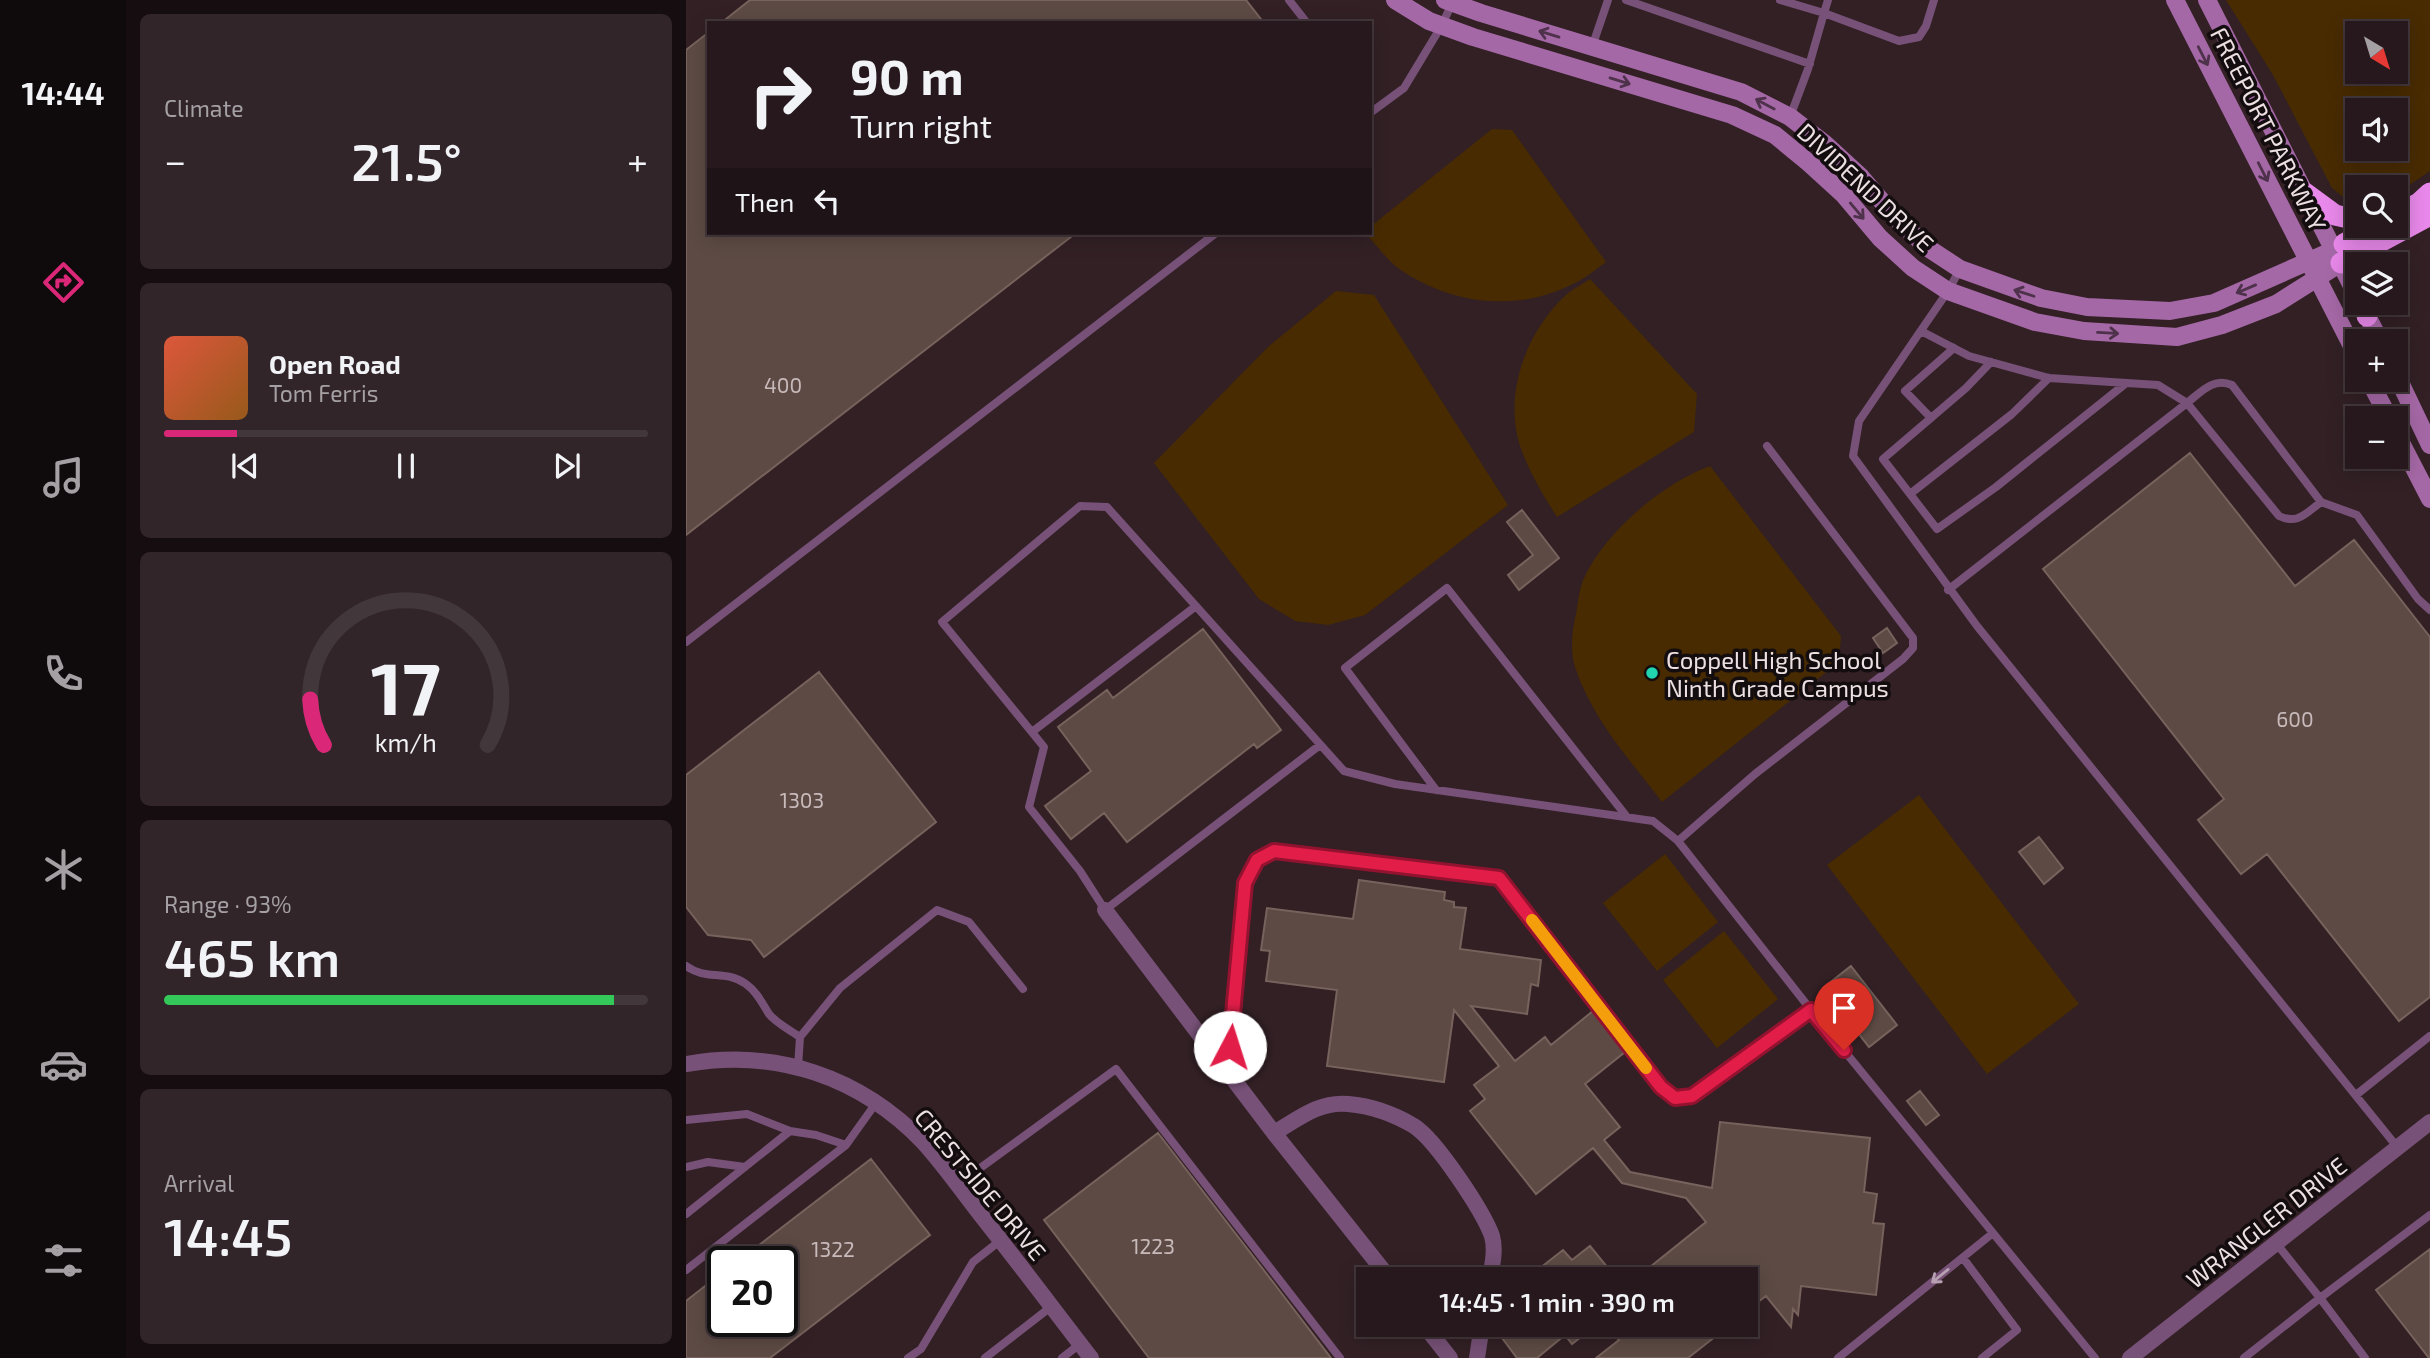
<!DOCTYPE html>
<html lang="en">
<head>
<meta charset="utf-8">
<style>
	:root { --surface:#26181c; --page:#322529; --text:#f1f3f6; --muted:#a4a0a3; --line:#42373b; --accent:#db2777 }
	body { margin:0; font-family:"Exo 2",sans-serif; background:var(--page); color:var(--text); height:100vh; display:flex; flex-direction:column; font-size:26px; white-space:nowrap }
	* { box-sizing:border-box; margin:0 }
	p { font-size:23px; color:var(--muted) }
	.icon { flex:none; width:38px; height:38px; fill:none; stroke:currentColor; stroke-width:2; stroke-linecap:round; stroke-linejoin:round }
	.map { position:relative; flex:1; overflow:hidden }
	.side { display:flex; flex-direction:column; gap:14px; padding:14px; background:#150d0f; width:560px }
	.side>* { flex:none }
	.guide { position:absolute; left:21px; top:21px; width:665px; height:214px; border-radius:0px; box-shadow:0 4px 18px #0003,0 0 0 2px var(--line); background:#26181c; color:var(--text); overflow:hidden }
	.needle { width:46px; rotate:142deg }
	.buttons { position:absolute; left:1659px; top:21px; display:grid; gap:14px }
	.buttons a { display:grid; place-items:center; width:63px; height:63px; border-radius:0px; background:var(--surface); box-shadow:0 4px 18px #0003,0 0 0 2px var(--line); font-size:35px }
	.speed { position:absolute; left:21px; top:1246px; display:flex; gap:14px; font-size:35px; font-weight:700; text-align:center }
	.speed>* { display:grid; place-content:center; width:91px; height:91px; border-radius:50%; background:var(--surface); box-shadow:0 4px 18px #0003,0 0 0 2px var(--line); line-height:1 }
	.speed .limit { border:4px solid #111; border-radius:10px; background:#fff; color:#111 }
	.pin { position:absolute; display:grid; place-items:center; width:60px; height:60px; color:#fff; margin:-72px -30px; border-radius:50% 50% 50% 0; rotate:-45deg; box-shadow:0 0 7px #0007 }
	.pin .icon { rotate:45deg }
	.me { position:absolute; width:77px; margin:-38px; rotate:5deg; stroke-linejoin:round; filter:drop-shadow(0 0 5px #0008) }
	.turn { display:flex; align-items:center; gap:24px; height:147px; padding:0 28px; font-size:32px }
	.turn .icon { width:91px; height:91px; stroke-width:2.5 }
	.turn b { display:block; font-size:49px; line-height:60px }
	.then { display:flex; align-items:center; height:66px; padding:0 28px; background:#0003; gap:14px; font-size:26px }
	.big { font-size:52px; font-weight:600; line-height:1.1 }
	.side .tile { flex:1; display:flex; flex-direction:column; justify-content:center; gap:10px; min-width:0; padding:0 24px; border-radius:10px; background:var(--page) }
	.side .dial { align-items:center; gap:0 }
	.dial svg { height:182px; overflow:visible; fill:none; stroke:var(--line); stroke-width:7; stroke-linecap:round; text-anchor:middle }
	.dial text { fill:var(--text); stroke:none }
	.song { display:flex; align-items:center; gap:21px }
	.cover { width:84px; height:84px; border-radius:10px; background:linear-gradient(135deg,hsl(10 70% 55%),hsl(30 70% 35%)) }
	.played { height:7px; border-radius:4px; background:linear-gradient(90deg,var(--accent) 15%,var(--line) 15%) }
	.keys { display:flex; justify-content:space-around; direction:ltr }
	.heat { display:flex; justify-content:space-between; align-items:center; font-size:38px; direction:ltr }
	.charge { height:10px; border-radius:5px; background:linear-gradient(90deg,#34c759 93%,var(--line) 0) }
	.trip { position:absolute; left:670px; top:1267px; width:402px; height:70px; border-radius:0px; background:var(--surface); box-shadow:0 4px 18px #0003,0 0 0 2px var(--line); font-weight:600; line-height:70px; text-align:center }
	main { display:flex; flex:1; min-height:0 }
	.menu { display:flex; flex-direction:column; width:126px; justify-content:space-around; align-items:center; background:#0f0a0b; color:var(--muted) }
	.menu .icon { width:49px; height:49px }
	.menu .current { color:var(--accent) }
	.menu b { font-size:32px; color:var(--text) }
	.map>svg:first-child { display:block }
</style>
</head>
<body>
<main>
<nav class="menu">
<b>14:44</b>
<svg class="icon current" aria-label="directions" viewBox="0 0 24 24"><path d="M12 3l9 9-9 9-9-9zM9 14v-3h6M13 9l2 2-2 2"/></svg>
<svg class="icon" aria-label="music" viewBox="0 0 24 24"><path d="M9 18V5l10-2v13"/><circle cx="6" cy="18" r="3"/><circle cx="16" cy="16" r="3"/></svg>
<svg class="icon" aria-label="phone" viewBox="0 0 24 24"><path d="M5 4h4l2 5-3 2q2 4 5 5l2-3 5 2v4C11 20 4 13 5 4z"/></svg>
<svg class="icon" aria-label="climate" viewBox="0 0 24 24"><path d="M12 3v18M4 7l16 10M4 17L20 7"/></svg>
<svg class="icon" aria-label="car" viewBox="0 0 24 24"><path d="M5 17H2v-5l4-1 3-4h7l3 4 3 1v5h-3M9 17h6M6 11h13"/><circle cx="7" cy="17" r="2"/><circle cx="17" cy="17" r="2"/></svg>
<svg class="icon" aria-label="filters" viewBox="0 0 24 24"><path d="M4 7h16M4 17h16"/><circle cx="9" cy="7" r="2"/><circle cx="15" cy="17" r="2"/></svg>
</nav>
<section class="side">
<div class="tile"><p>Climate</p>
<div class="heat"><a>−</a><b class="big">21.5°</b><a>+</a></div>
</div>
<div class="tile">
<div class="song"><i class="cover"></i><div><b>Open Road</b><p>Tom Ferris</p></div></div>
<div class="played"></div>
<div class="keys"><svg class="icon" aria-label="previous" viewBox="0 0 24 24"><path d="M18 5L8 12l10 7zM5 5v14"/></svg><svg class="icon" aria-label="pause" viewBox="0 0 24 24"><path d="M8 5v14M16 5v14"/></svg><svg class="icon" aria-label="next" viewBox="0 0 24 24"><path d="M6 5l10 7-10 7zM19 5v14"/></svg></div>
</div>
<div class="tile dial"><svg viewBox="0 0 100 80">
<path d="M14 69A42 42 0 1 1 86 69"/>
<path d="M14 69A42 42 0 0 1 8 49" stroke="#db2777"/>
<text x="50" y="56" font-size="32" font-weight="700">17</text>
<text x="50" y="72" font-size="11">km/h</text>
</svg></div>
<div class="tile"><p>Range · 93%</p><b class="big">465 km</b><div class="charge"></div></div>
<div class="tile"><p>Arrival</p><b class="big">14:45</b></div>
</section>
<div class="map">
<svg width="1744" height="1358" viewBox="0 0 1744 1358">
	<rect width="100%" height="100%" fill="#322025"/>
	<path fill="#482b00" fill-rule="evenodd" d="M 1540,0 L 1744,0 L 1744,171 L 1710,194 L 1710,187 L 1671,187 L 1671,202 L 1662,201 L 1646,188 L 1587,75 ZM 1671,33 L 1710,33 L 1710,72 L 1671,72 ZM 1710,110 L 1710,149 L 1671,149 L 1671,110 Z
		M 806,129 L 826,130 L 920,262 C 910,269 900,278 889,283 C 832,313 764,305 712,268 C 700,259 690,244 679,233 L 684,233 L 684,227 Z
		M 904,279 L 1011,394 L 1008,432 L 871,517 C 857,495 843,472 834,446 C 817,393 841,330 881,294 C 888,288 897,284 904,279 Z
		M 650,291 L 688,295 L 822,505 L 679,615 L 642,625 L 609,621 L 573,599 L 468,463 L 582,347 Z
		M 1024,466 L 1155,636 L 1153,662 L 976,802 C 944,760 906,719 889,667 C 884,651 886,630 890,614 C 892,603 893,589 898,578 C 919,532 977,483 1024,466 Z
		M 1233,795 L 1393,1004 L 1301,1074 L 1141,865 Z
		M 979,854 L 1032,922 L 971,971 L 917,903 Z
		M 1038,931 L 1092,999 L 1031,1048 L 977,980 Z"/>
	<path fill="#5d4a44" stroke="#77625c" stroke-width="2" d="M 64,0 L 560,0 L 578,23 L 35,23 Z
		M 23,32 L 23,233 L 390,233 L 0,535 L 0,50 Z
		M 1504,453 L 1609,586 L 1668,540 L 1744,637 L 1744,997 L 1713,1021 L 1581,854 L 1555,874 L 1512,820 L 1538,799 L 1357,569 Z
		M 836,510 L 873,558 L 833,590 L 822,575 L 847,555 L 821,522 Z
		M 1201,628 L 1211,643 L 1197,653 L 1187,638 Z
		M 517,629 L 595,730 L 571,748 L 568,744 L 441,842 L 418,813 L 385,839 L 359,806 L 405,771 L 372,727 L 421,690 L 427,698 Z
		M 133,672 L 250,822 L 78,957 L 65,940 L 22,935 L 0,907 L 0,775 Z
		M 1353,837 L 1377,868 L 1358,884 L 1333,852 Z
		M 673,880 L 759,892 L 758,900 L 768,902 L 768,907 L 780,908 L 774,949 L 855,960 L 852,986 L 845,984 L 841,1014 L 785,1006 L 829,1061 L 859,1037 L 865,1045 L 907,1011 L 939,1052 L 899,1084 L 934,1127 L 918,1140 L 944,1172 L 1026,1188 L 1034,1122 L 1184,1138 L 1178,1192 L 1191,1194 L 1187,1223 L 1198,1224 L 1190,1295 L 1115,1286 L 1112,1315 L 1107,1309 L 1105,1327 L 1080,1296 L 1060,1311 L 1060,1279 L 949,1279 L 1020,1222 L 1000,1198 L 936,1183 L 907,1148 L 850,1194 L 784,1111 L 799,1099 L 788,1085 L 813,1066 L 768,1010 L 758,1082 L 641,1066 L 651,990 L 580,981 L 584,951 L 575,950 L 581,908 L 667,919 Z
		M 1165,966 L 1211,1025 L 1183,1047 L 1137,988 Z
		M 1234,1091 L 1253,1115 L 1240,1125 L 1221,1101 Z
		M 472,1133 L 590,1286 L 645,1358 L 463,1358 L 358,1220 Z
		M 185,1159 L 244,1235 L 84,1358 L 0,1358 L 0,1301 L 37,1272 L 37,1321 L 96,1321 L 96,1262 L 51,1262 Z
		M 904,1246 L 931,1279 L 840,1279 L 877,1250 L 886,1260 Z
		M 1744,1249 L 1744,1358 L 1743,1358 L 1690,1290 Z
		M 832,1325 L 910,1325 L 886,1344 L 879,1335 L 851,1358 L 831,1358 L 816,1338 Z
		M 920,1325 L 1044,1325 L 1002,1358 L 910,1358 L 933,1340 Z"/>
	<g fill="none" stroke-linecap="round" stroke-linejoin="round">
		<path stroke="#775177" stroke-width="8" d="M 603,0 L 621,23
			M 940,0 L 1124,64
			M 1094,0 L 1138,13 L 1142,0
			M 906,47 L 922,0
			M 684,113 L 718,88 L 756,25 L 766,3
			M 1104,117 L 1122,69 L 1138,13 L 1213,41 L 1233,37 L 1240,26 L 1248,0
			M 1274,269 L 1262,291 L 1173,421 L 1167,456 L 1291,626 L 1712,1148
			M 1235,331 L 1283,356 L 1363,378 L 1472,385 L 1501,403 C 1515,392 1527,377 1546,385 L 1635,502 L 1671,515 L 1732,599 L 1744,610
			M 1305,362 L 1280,388 L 1197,459 L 1251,529 L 1310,487 L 1439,384
			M 1245,418 L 1219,391 L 1268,348
			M 1224,494 L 1326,414 L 1363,378
			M 1262,590 L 1501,403 L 1593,516 C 1612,525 1620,513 1635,502
			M 0,642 L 530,233
			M 346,732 L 510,606
			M 634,745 L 419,910 L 394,871 L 343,807 L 358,747 L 256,622 L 394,506 L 421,507 L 658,771 L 709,784 L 967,821 L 992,841 L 1125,1010 L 1409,1358
			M 750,790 L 659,668 L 761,588 L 941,817
			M 992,841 L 1069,774 L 1217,659 L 1227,648 L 1227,638 L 1081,446
			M 0,966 C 21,981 38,969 60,984 C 71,992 76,1003 83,1014 C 90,1023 104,1030 114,1037
			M 537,1066 L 544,1047 L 559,883 L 571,861 L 588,851 L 813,879 L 975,1087 L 989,1098 L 1006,1096 L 1125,1010
			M 112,1067 L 114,1037 L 154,988 L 251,910 L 283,922 L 337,989
			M 1670,1095 L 1744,1036
			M 0,1120 L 61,1114 L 104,1131
			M 0,1167 L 22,1162 L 59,1167
			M 271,1185 L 430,1069 L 654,1358
			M 0,1214 L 104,1131 L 130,1135 L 160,1145
			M 1277,1258 L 1331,1330 L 1296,1358
			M 0,1270 L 160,1145 L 190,1103
			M 222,1358 L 235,1349 L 287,1262 L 315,1240
			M 299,1358 L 366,1306
			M 376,1358 L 394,1344
			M 1152,1358 L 1307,1233
			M 1558,1358 L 1634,1298 L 1590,1243
			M 1679,1358 L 1634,1298 L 1744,1215"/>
		<path stroke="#775177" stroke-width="16" d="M 419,910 L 588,1133 L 704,1279
			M 0,1064 C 90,1048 175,1077 238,1143 C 258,1165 276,1191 294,1214 C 332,1262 368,1310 405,1358
			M 588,1133 C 612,1119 633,1101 662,1104 C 685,1106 708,1114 728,1126 C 750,1140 797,1211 806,1236 C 810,1250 806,1266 804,1279
			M 738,1325 L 764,1358
			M 791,1358 L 796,1325
			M 1444,1358 L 1744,1122"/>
		<path stroke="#a568a6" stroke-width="18" d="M 709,0 L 743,21 L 787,37 L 1046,115 L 1089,135 L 1123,163 L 1157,194 L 1194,238 L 1227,268 L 1262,291 L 1349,322 L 1398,331 L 1491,337 L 1536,325 L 1590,304 L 1655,263
			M 759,0 L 795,13 L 1055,92 L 1104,117 L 1139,144 L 1175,177 L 1212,220 L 1242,248 L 1274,269 L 1355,298 L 1401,307 L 1484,311 L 1528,303 L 1648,250
			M 1489,0 L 1671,356
			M 1521,0 L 1671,296
			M 1675,304 L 1694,341
			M 1710,374 L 1744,445
			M 1683,380 L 1703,418
			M 1710,433 L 1744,499"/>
		<path stroke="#e888ea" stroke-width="21" d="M 1619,193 L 1649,215 L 1671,220
			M 1710,215 L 1733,203 L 1744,193
			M 1658,244 L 1690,226
			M 1655,263 L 1744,215
			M 1681,303 L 1681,316"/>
	</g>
	<defs><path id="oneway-shaft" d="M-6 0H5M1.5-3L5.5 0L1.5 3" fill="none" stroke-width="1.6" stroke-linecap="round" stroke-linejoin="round" transform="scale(1.75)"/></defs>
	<g stroke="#4e314b">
		<use href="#oneway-shaft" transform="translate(863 34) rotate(-163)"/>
		<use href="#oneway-shaft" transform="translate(1517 56) rotate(63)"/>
		<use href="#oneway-shaft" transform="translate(934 81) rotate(17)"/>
		<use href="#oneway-shaft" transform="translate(1079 104) rotate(-152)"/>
		<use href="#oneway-shaft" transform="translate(1577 172) rotate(63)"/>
		<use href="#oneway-shaft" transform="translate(1171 211) rotate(50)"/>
		<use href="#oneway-shaft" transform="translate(1560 289) rotate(157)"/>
		<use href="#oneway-shaft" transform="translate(1338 293) rotate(-162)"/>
		<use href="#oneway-shaft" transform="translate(1422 333) rotate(3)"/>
	</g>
	<use stroke="#b7a0b2" href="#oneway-shaft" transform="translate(1254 1276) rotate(141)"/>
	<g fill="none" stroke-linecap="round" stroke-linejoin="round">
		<defs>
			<path id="route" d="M 544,1047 L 559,883 L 571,860 L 588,851 L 813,878 L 975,1087 L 989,1098 L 1006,1096 L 1125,1010 L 1158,1050"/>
		</defs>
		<use href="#route" stroke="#92132f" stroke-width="18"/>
		<use href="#route" stroke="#e11d48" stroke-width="12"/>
		<path stroke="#f59e0b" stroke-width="12" d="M 846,920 L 960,1068"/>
	</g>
	<circle fill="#20d5b0" stroke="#140d0f" stroke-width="2.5" cx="966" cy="673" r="7"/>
	<g text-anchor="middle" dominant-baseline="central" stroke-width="7" stroke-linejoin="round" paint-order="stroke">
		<g font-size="21" fill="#c8babb">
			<text x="97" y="384">400</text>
			<text x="1609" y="718">600</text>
			<text x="116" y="799">1303</text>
			<text x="467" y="1245">1223</text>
			<text x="147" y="1248">1322</text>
		</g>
		<g font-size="24" fill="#ece0e3" stroke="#140d0f">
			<text transform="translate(1583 129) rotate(63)">FREEPORT PARKWAY</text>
			<text transform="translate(1180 187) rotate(43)">DIVIDEND DRIVE</text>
			<text transform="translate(295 1184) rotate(50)">CRESTSIDE DRIVE</text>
			<text transform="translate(1580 1222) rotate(-38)">WRANGLER DRIVE</text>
		</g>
		<g font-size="24" fill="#ece0e3" stroke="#140d0f" text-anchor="start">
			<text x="980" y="659">Coppell High School<tspan x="980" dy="28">Ninth Grade Campus</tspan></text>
		</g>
	</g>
</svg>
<div class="buttons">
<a><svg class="needle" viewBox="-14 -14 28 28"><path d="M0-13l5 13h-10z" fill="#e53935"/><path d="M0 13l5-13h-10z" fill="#a4a0a3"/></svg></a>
<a><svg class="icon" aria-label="sound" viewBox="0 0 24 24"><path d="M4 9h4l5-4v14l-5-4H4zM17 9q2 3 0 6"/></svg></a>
<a><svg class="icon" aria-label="search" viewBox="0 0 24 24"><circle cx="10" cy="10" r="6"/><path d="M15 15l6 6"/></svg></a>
<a><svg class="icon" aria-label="layers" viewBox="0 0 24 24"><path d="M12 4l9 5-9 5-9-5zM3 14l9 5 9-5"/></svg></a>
<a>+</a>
<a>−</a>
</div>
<div class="speed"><div class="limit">20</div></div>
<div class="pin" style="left:1158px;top:1050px;background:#d93025"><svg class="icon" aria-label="arrive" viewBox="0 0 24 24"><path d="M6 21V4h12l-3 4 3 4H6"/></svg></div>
<svg class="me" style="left:544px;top:1047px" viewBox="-20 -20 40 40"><circle r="19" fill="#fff"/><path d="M0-13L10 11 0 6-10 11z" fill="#e11d48"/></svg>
<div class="trip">14:45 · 1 min · 390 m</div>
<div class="guide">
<div class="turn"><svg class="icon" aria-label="right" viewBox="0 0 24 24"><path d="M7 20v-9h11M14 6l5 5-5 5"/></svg><div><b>90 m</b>Turn right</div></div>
<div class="then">Then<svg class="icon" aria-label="left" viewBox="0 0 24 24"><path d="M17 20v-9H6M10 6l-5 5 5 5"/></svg></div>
</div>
</div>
</main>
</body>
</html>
